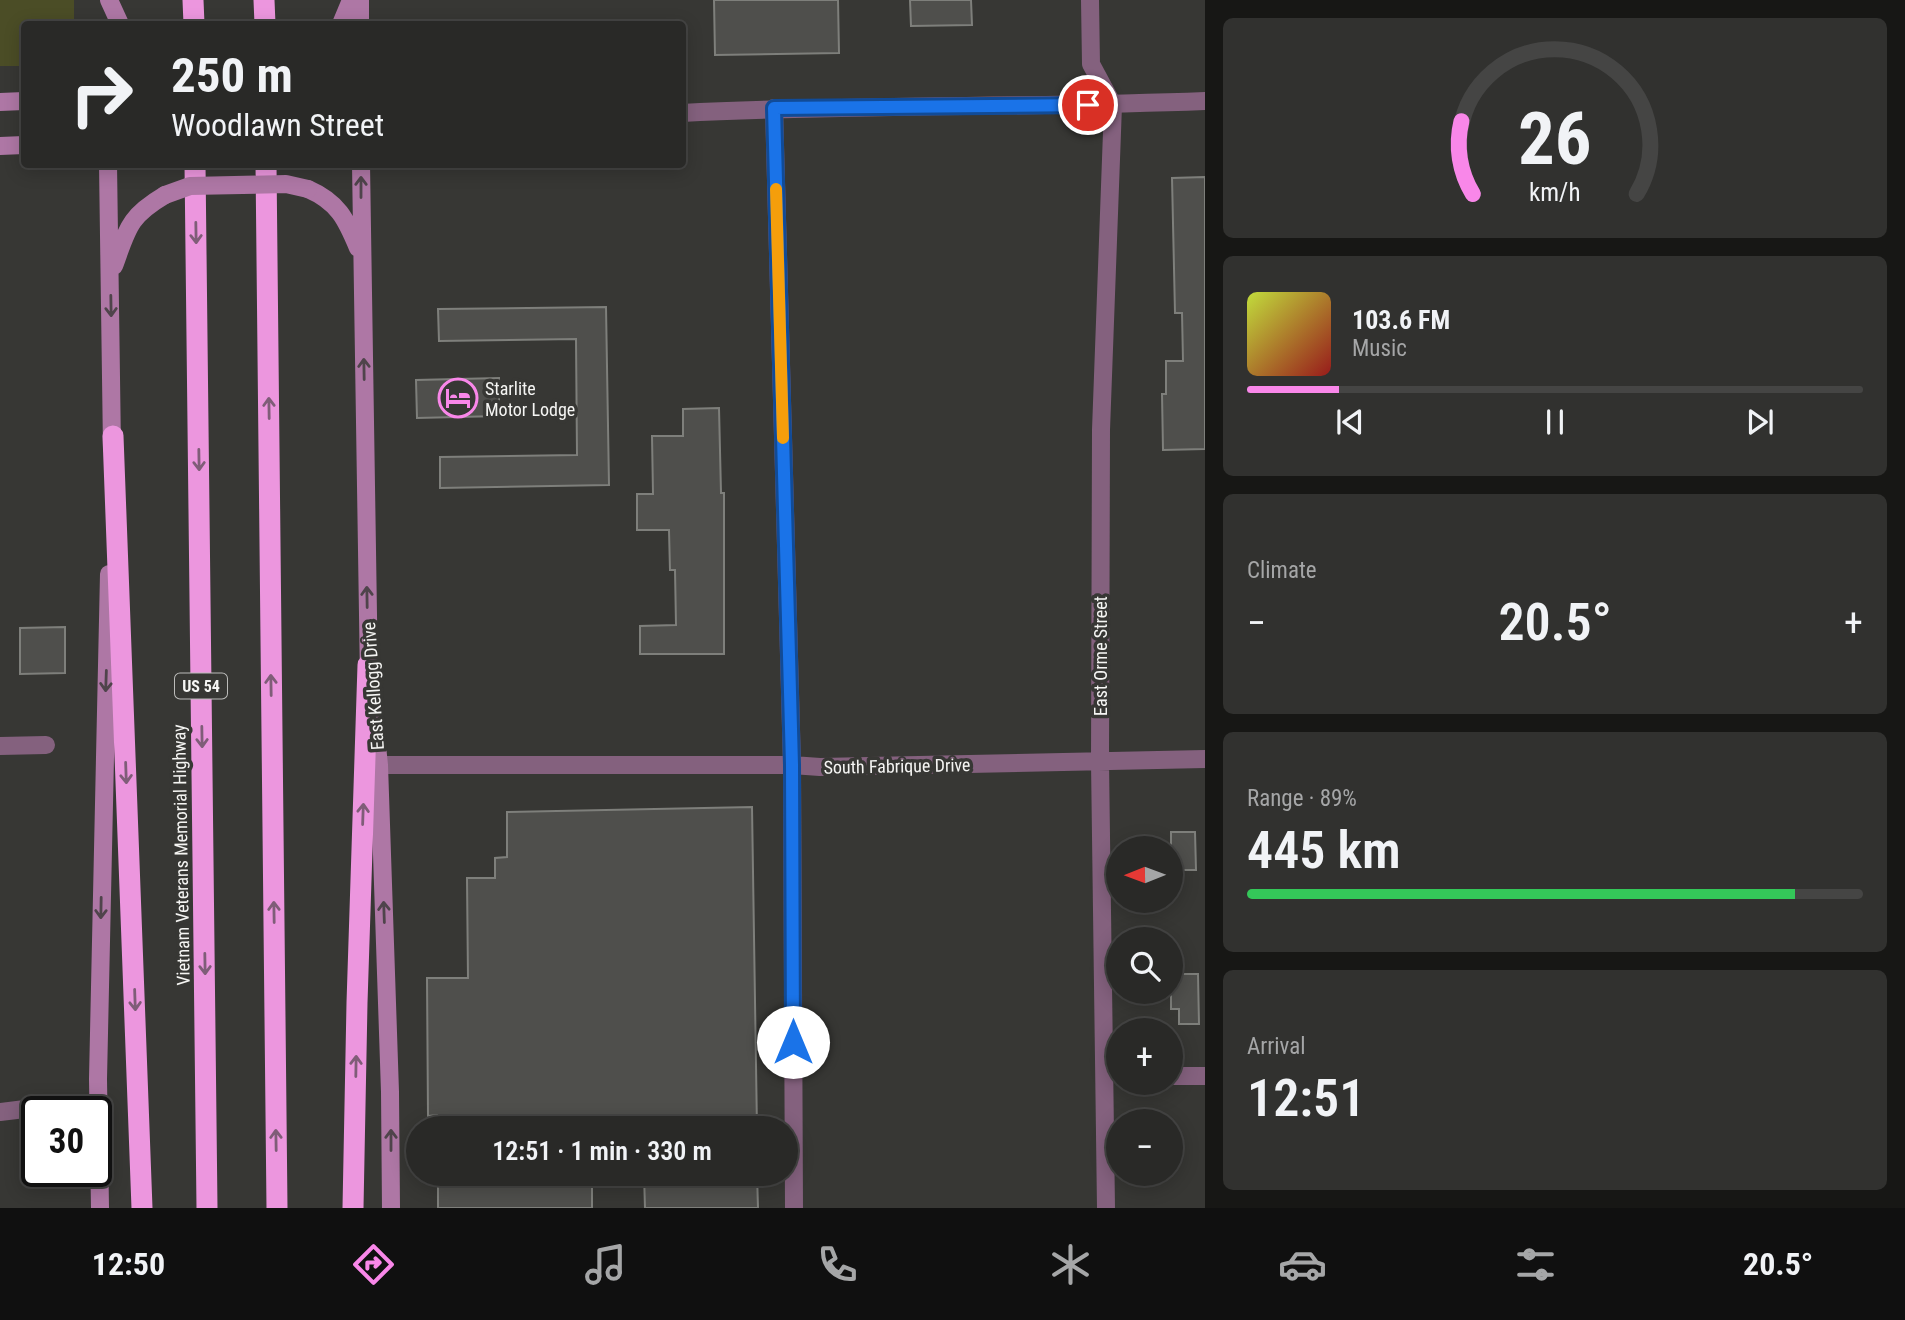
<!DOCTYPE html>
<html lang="en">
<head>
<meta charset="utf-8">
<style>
	:root { --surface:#292927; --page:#31312f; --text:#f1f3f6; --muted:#a5a6a7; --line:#454544; --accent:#f987e9 }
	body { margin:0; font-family:"Roboto Condensed",sans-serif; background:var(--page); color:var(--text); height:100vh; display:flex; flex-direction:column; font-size:26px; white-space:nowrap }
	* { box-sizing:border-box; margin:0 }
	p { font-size:23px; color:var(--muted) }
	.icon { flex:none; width:38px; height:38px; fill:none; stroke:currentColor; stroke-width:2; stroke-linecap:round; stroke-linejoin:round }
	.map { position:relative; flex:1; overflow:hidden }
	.panel { display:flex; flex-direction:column; gap:18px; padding:18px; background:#171715; width:700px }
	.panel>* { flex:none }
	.banner { position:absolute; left:21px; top:21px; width:665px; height:147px; border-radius:7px; box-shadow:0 4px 18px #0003,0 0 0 2px var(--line); background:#292927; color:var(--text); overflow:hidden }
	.needle { width:46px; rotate:269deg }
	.tools { position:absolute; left:1106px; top:836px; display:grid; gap:14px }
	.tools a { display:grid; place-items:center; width:77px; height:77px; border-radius:50%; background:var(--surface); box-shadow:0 4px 18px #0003,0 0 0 2px var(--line); font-size:35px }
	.speed { position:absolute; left:21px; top:1096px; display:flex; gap:14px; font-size:35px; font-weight:700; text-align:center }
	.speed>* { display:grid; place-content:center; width:91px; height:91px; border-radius:50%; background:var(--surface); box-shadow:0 4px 18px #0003,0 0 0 2px var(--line); line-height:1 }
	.speed .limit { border:4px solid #111; border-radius:10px; background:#fff; color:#111 }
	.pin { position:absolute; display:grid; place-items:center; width:60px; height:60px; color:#fff; margin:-30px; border:4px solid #fff; border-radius:50%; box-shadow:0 2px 7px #0007 }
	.me { position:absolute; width:77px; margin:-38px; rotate:0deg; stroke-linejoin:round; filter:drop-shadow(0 0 5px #0008) }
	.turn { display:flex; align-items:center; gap:24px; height:147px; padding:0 35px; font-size:32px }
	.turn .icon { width:91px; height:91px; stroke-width:2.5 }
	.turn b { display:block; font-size:49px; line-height:60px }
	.big { font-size:52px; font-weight:600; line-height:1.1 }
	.panel .card { flex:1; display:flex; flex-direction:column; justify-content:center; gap:10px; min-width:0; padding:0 24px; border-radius:10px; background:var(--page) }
	.panel .dial { align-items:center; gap:0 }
	.dial svg { height:182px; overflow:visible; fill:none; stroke:var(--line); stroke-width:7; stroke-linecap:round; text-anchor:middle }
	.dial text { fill:var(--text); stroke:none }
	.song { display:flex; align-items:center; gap:21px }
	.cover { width:84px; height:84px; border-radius:10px; background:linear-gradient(135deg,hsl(70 70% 55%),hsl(0 70% 35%)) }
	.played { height:7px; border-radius:4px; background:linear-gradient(90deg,var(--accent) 15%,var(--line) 15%) }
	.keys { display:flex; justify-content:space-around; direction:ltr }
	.heat { display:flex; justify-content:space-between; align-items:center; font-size:38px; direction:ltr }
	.charge { height:10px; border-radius:5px; background:linear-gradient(90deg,#34c759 89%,var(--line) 0) }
	.trip { position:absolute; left:406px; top:1116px; width:392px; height:70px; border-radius:35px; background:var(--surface); box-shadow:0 4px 18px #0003,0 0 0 2px var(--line); font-weight:600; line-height:70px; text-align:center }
	.menu { display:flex; height:112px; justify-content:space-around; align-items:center; background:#101010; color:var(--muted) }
	.menu .icon { width:49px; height:49px }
	.menu .selected { color:var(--accent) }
	.menu b { font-size:32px; color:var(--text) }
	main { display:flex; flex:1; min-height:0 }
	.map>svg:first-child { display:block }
</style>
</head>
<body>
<main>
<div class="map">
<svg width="1205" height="1208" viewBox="0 0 1205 1208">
	<rect width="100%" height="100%" fill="#373734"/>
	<path fill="#4b4d26" d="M 0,0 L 74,0 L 74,24 L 24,24 L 24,66 L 0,66 Z"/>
	<path fill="#4f4f4c" stroke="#7e7f7b" stroke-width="2" d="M 714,0 L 838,0 L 839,53 L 715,55 Z
		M 910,0 L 971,0 L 972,25 L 911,26 Z
		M 1205,177 L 1205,449 L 1163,450 L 1162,394 L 1166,394 L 1166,361 L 1183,361 L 1182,313 L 1175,313 L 1172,178 Z
		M 606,307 L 609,485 L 440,488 L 440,457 L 577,455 L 576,339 L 439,341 L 438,309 Z
		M 499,378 L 499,416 L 417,418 L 416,380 Z
		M 719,408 L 721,493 L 724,493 L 724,654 L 640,654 L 640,626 L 676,625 L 675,570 L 670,570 L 669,530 L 637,530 L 637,494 L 653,494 L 652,436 L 683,436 L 683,409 Z
		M 65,627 L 65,673 L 20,674 L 20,628 Z
		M 752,807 L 757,1129 L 438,1129 L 437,1115 L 428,1116 L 427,978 L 468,978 L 467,878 L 495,878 L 495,858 L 507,857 L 507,812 Z
		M 1171,832 L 1195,832 L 1196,870 L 1171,870 Z
		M 1171,974 L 1198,974 L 1199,1024 L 1179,1024 L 1179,1009 L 1171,1009 Z
		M 438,1174 L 592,1174 L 592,1208 L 438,1208 Z
		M 644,1174 L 757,1174 L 758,1208 L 645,1208 Z"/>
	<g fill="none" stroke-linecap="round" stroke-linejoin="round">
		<path stroke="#84617e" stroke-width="18" d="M 1090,0 L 1091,64 L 1113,105 L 1101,430 L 1100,762 L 1106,1208
			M 774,108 L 792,765 L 794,1208
			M 0,746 L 46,745
			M 379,765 L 792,765 L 820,767 L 1205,759
			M 1171,1076 L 1205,1076
			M 0,1112 L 41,1107"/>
		<path stroke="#84617e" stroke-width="18" d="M 682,113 C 857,104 1031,108 1205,101"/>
		<path stroke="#ae77a5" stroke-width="18" d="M 109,0 L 120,24
			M 360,0 L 360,24
			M 341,24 L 351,0
			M 0,102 L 24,101
			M 0,146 L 24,145
			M 108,164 L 112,448
			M 361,164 L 369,679
			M 308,189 C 338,202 346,219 358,248
			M 114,266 C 128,228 128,217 165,195
			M 374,717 L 379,765 L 390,1092 L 391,1208
			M 100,1208 L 98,1079 L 109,574"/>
		<path stroke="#ec96de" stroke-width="21" d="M 193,0 L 194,24
			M 264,0 L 265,24
			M 195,164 L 207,1208
			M 266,164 L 277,1208
			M 113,436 L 142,1208
			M 353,1208 L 357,1003 L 368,665"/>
		<path stroke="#ae77a5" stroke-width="18" d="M 165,195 L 190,186 L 286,184 L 308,189"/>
	</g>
	<defs><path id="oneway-shaft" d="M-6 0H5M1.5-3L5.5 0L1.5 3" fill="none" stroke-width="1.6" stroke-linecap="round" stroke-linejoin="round" transform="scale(1.75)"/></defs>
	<g stroke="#4f444b">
		<use href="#oneway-shaft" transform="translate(361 187) rotate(-90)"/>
		<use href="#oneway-shaft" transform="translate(111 306) rotate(89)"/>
		<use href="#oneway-shaft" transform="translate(364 369) rotate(-91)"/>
		<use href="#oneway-shaft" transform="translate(367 597) rotate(-91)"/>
		<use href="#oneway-shaft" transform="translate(106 681) rotate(92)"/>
		<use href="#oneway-shaft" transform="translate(101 908) rotate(91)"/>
		<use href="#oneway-shaft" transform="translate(384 912) rotate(-92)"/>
		<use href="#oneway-shaft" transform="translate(391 1140) rotate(-90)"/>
	</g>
	<g stroke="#7f5d78">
		<use href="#oneway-shaft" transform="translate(196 233) rotate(89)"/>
		<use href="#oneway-shaft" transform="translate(269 408) rotate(-91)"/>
		<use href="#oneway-shaft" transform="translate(199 460) rotate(89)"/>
		<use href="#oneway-shaft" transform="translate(271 685) rotate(-91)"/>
		<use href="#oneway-shaft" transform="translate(202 737) rotate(89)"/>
		<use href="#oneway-shaft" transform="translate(126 773) rotate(88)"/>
		<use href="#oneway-shaft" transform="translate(363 814) rotate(-88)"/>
		<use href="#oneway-shaft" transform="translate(274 912) rotate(-91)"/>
		<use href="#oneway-shaft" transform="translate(205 964) rotate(89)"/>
		<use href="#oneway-shaft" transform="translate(135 1000) rotate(88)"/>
		<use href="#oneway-shaft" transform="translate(356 1066) rotate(-89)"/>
		<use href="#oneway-shaft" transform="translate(276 1140) rotate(-91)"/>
	</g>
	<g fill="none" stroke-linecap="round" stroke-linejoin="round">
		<defs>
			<path id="route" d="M 793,1042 L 792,765 L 774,108 L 1088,105"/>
		</defs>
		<use href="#route" stroke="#114b97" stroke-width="18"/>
		<use href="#route" stroke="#1a73e8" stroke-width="12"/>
		<path stroke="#f59e0b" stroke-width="12" d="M 776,189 L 783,438"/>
	</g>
	<defs>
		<symbol id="hotel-ring" viewBox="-11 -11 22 22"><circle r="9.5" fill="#373734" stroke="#f987e9" stroke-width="1.5"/><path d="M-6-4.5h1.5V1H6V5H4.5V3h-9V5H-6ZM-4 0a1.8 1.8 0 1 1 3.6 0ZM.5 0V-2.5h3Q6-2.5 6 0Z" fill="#f987e9"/></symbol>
	</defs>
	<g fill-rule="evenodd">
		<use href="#hotel-ring" x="436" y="376" width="44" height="44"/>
	</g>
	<g text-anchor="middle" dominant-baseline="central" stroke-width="7" stroke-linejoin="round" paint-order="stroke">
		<rect fill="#373734" stroke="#bcbcba" stroke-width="2" x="175" y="673.5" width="52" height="25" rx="5"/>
		<g font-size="16" font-weight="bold" fill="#f5f5f3">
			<text x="201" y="686">US 54</text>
		</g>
		<g font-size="18" fill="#f5f5f3" stroke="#373734" text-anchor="start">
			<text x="485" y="388">Starlite<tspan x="485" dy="21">Motor Lodge</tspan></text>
		</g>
		<g font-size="18" fill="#f5f5f3" stroke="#373734">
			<text transform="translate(1100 656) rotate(-90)">East Orme Street</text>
			<text transform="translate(373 686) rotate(-94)">East Kellogg Drive</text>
			<text transform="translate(897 766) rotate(-1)">South Fabrique Drive</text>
			<text transform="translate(181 855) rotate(-91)">Vietnam Veterans Memorial Highway</text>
		</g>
	</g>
</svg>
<div class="tools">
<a><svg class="needle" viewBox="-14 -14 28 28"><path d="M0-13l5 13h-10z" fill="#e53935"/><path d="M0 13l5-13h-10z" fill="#a5a6a7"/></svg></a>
<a><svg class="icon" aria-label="search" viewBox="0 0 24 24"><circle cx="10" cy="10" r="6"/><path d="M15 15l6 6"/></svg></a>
<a>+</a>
<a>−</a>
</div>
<div class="speed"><div class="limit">30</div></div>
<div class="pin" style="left:1088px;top:105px;background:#d93025"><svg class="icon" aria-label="arrive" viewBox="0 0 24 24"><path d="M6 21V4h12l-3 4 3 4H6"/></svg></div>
<svg class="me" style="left:793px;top:1042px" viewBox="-20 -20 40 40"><circle r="19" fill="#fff"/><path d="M0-13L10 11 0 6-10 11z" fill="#1a73e8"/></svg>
<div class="trip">12:51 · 1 min · 330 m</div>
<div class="banner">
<div class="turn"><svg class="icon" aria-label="right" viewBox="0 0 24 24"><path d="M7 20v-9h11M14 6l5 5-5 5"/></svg><div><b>250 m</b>Woodlawn Street</div></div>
</div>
</div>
<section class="panel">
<div class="card dial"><svg viewBox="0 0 100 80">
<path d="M14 69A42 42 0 1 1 86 69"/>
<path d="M14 69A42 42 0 0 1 9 37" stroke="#f987e9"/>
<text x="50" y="56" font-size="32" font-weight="700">26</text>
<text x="50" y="72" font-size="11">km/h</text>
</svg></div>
<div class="card">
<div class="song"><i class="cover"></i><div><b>103.6 FM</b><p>Music</p></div></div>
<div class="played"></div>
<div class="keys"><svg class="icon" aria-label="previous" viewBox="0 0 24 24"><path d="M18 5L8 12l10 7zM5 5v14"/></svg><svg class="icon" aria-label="pause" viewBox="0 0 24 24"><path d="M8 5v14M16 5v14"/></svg><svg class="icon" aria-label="next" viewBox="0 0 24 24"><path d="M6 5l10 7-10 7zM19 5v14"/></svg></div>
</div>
<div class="card"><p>Climate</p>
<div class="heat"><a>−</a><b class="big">20.5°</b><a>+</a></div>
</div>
<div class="card"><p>Range · 89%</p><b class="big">445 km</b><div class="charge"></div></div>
<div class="card"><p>Arrival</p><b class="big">12:51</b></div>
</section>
</main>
<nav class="menu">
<b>12:50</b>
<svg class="icon selected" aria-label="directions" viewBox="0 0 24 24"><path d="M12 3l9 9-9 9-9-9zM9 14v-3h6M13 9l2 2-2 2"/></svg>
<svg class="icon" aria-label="music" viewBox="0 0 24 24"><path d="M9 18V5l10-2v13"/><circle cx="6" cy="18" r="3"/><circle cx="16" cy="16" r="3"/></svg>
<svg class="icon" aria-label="phone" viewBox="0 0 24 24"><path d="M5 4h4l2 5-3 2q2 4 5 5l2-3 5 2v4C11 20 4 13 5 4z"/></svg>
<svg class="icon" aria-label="climate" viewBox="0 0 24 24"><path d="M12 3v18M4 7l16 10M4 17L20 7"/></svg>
<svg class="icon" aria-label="car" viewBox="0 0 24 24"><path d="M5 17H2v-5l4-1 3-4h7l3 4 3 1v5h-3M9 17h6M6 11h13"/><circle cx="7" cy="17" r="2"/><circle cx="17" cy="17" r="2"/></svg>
<svg class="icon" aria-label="filters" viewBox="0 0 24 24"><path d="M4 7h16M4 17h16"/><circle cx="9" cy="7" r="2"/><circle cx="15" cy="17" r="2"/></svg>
<b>20.5°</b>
</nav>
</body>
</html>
